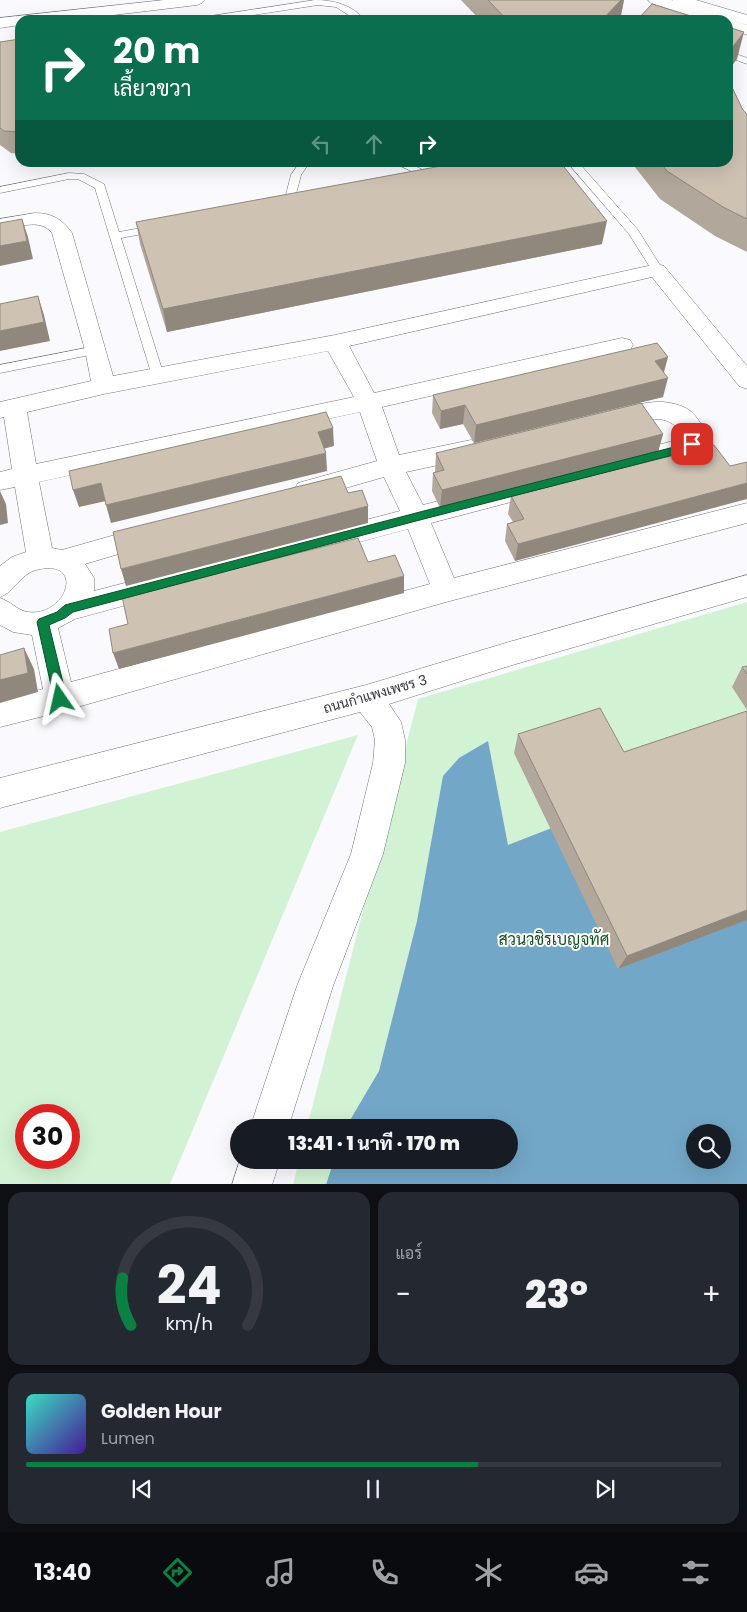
<!DOCTYPE html>
<html lang="th">
<head>
<meta charset="utf-8">
<style>
	:root { --surface:#171b24; --page:#242831; --text:#f1f3f6; --muted:#9ea1a6; --line:#363941; --accent:#0b8043 }
	body { margin:0; font-family:Poppins,Sarabun,sans-serif; background:var(--page); color:var(--text); height:100vh; display:flex; flex-direction:column; font-size:19px; white-space:nowrap }
	* { box-sizing:border-box; margin:0 }
	p { font-size:16px; color:var(--muted) }
	.icon { flex:none; width:28px; height:28px; fill:none; stroke:currentColor; stroke-width:2; stroke-linecap:round; stroke-linejoin:round }
	.map { position:relative; height:1184px; overflow:hidden }
	.side { display:flex; flex-direction:column; gap:8px; padding:8px; background:#0d0f14; flex:1 }
	.side>* { flex:none }
	.top-card { position:absolute; left:15px; top:15px; width:718px; height:152px; border-radius:15px; box-shadow:0 5px 20px #0002; background:#0b6e4f; color:#fff; overflow:hidden }
	.tools { position:absolute; left:686px; top:1124px; display:grid; gap:10px }
	.tools a { display:grid; place-items:center; width:45px; height:45px; border-radius:50%; background:var(--surface); box-shadow:0 5px 20px #0002; font-size:25px }
	.speed { position:absolute; left:15px; top:1104px; display:flex; gap:10px; font-size:25px; font-weight:700; text-align:center }
	.speed>* { display:grid; place-content:center; width:65px; height:65px; border-radius:50%; background:var(--surface); box-shadow:0 5px 20px #0002; line-height:1 }
	.speed .limit { border:8px solid #d22; background:#fff; color:#111 }
	.pin { position:absolute; display:grid; place-items:center; width:42px; height:42px; color:#fff; margin:-21px; border-radius:10px; box-shadow:0 2px 8px #0006 }
	.me { position:absolute; width:55px; margin:-28px; rotate:349deg; stroke-linejoin:round; filter:drop-shadow(0 0 4px #0008) }
	.turn { display:flex; align-items:center; gap:18px; height:105px; padding:0 15px; font-size:22px }
	.turn .icon { width:65px; height:65px; stroke-width:2.5 }
	.turn b { display:block; font-size:35px; line-height:42px }
	.lanes { display:flex; align-items:center; height:48px; padding:0 15px; background:#0003; justify-content:center; gap:25px; direction:ltr }
	.lanes .off { opacity:.35 }
	.big { font-size:38px; font-weight:800; line-height:1.1 }
	.side .card { flex:1; display:flex; flex-direction:column; justify-content:center; gap:8px; min-width:0; padding:0 18px; border-radius:15px; background:var(--page) }
	.side .dial { align-items:center; gap:0 }
	.dial svg { height:130px; overflow:visible; fill:none; stroke:var(--line); stroke-width:7; stroke-linecap:round; text-anchor:middle }
	.dial text { fill:var(--text); stroke:none }
	.song { display:flex; align-items:center; gap:15px }
	.cover { width:60px; height:60px; border-radius:8px; background:linear-gradient(135deg,hsl(170 70% 55%),hsl(260 70% 35%)) }
	.played { height:5px; border-radius:2px; background:linear-gradient(90deg,var(--accent) 65%,var(--line) 65%) }
	.keys { display:flex; justify-content:space-around; direction:ltr }
	.heat { display:flex; justify-content:space-between; align-items:center; font-size:28px; direction:ltr }
	.side .tiles { flex:1; display:grid; gap:8px; grid-template-columns:1fr 1fr }
	.card:last-child { grid-column:span 2 }
	.trip { position:absolute; left:230px; top:1119px; width:288px; height:50px; border-radius:25px; background:var(--surface); box-shadow:0 5px 20px #0002; font-weight:800; line-height:50px; text-align:center }
	.tab-bar { display:flex; height:80px; justify-content:space-around; align-items:center; background:#090b0e; color:var(--muted) }
	.tab-bar .icon { width:35px; height:35px }
	.tab-bar .active { color:var(--accent) }
	.tab-bar b { font-size:22px; color:var(--text) }
	.map>svg:first-child { display:block }
</style>
</head>
<body>
<div class="map">
<svg width="747" height="1185" viewBox="0 0 747 1185">
	<rect width="100%" height="100%" fill="#faf9fd"/>
	<path fill="#d2f2d4" fill-rule="evenodd" d="M 747,602 L 747,1184 L 293,1185 L 299,1160 L 509,1160 L 509,1128 L 307,1127 L 418,699 ZM 695,1132 L 722,1132 L 722,1160 L 695,1160 Z
		M 358,735 L 170,1184 L 0,1184 L 0,832 ZM 26,1115 L 69,1115 L 69,1158 L 26,1158 Z"/>
	<path fill="#73a7c7" fill-rule="evenodd" d="M 488,741 L 508,845 L 747,752 L 747,1184 L 326,1185 L 334,1160 L 509,1160 L 509,1128 L 346,1127 L 379,1071 L 417,921 L 443,776 L 459,758 ZM 695,1132 L 722,1132 L 722,1160 L 695,1160 Z"/>
	<g fill="none" stroke-linecap="round" stroke-linejoin="round">
		<defs>
			<path id="lane" d="M 315,0 C 334,0 352,5 365,20 L 356,20 L 336,7 L 318,5 L 221,20 L 201,20 L 205,17 Z
				M 728,51 L 747,58 L 747,64 L 728,57 Z
				M 300,162 L 310,162 L 301,175 L 293,206 L 292,208 L 284,208 L 283,206 L 291,175 Z
				M 392,162 L 407,162 L 437,177 L 432,180 L 428,179 Z
				M 567,162 L 578,162 L 638,230 L 663,270 L 661,272 L 653,272 L 629,234 Z
				M 69,173 L 84,174 L 104,184 L 119,232 L 158,225 L 163,228 L 158,231 L 121,238 L 164,376 L 162,379 L 158,380 L 152,376 L 95,188 L 78,179 L 69,179 L 0,193 L 0,187 Z
				M 96,346 L 102,350 L 100,353 L 0,373 L 0,365 Z"/>
			<path id="street" d="M 164,0 L 205,0 L 202,3 L 197,5 L 72,20 L 20,20 L 20,25 L 0,28 L 0,18 Z
				M 35,213 C 52,213 62,219 72,233 L 113,376 L 335,335 L 657,264 L 664,266 L 747,366 L 747,389 L 739,386 L 652,277 L 349,346 L 374,393 L 622,338 L 630,340 L 633,345 L 630,350 L 622,352 L 382,407 L 399,455 L 471,440 L 480,443 L 483,449 L 480,455 L 471,458 L 406,472 L 423,505 L 681,439 L 678,428 C 653,405 629,434 603,426 L 599,420 L 603,414 C 621,409 643,401 663,402 C 672,403 682,405 689,410 C 699,417 713,440 700,450 C 698,452 693,454 690,455 L 431,523 L 454,578 L 747,503 L 747,523 L 446,602 L 60,712 L 0,727 L 0,701 L 43,689 L 32,635 L 13,632 L 0,625 L 0,598 C 10,601 17,610 27,612 C 67,618 87,557 36,570 C 20,574 15,592 0,597 L 0,566 L 12,557 L 26,552 L 15,487 L 0,490 L 0,472 L 12,469 L 4,417 L 0,418 L 0,402 L 91,381 L 85,350 L 52,233 C 40,217 16,228 0,231 L 0,219 ZM 328,351 L 354,397 L 36,464 L 27,412 L 104,394 ZM 360,412 L 377,461 L 298,483 L 294,490 L 298,497 L 307,499 L 384,477 L 400,511 L 94,591 L 94,578 L 85,564 L 159,542 L 163,535 L 159,528 L 150,525 L 62,550 L 52,548 L 39,482 ZM 408,529 L 430,584 L 71,682 L 58,628 L 75,619 Z
				M 747,575 L 747,597 L 509,666 L 389,704 L 401,722 L 405,740 L 405,763 L 383,854 L 333,986 L 288,1128 L 250,1128 L 297,986 L 351,854 L 373,763 L 375,740 L 372,727 L 360,712 L 0,808 L 0,778 L 366,685 L 509,642 Z
				M 240,1160 L 280,1160 L 272,1185 L 232,1185 Z"/>
			<path id="secondary" d="M 648,0 L 671,0 L 723,17 L 724,19 L 728,18 L 747,25 L 747,35 L 728,28 L 728,20 L 701,20 L 651,3 Z"/>
			<path id="highway" d="M 672,0 L 696,0 L 747,15 L 747,25 L 675,3 Z"/>
		</defs>
		<use href="#lane" stroke="#726f7f" stroke-width="1"/>
		<use href="#street" stroke="#726f7f" stroke-width="1"/>
		<use href="#secondary" stroke="#726f7f" stroke-width="1"/>
		<use href="#highway" stroke="#726f7f" stroke-width="1"/>
		<use href="#lane" fill="#fff" fill-rule="evenodd"/>
		<use href="#street" fill="#fff" fill-rule="evenodd"/>
		<use href="#secondary" fill="#fff" fill-rule="evenodd"/>
		<use href="#highway" fill="#fff" fill-rule="evenodd"/>
	</g>
	<path fill="#b1a79a" d="M 461,0 L 624,0 L 620,20 L 480,20 Z
		M 20,39 L 20,154 L 11,153 L 0,145 L 0,42 Z
		M 743,110 L 747,114 L 747,252 L 715,236 L 660,199 L 631,162 L 728,162 Z
		M 136,222 L 602,244 L 167,332 L 140,244 Z
		M 664,372 L 663,397 L 474,443 L 463,424 L 440,429 L 432,413 L 433,395 Z
		M 663,434 L 658,452 L 440,508 L 432,491 L 433,473 L 435,472 L 436,453 Z
		M 714,445 L 515,561 L 505,541 L 507,524 L 513,522 L 508,514 L 511,496 Z
		M 747,666 L 747,710 L 732,687 L 742,667 Z
		M 747,711 L 747,920 L 618,969 L 514,753 L 518,734 L 624,752 Z"/>
	<path fill="#90887d" d="M 621,0 L 624,0 L 620,20 L 602,20 Z
		M 744,32 L 737,59 L 728,71 L 728,56 L 729,52 Z
		M 22,219 L 28,237 L 33,259 L 0,266 L 0,246 Z
		M 607,221 L 602,244 L 167,332 L 163,309 Z
		M 38,296 L 44,315 L 50,341 L 0,351 L 0,331 Z
		M 668,357 L 663,376 L 655,361 Z
		M 668,378 L 663,397 L 474,443 L 476,425 Z
		M 465,405 L 463,424 L 440,429 L 441,411 Z
		M 333,428 L 334,446 L 319,450 L 318,432 Z
		M 663,434 L 658,452 L 440,508 L 442,490 Z
		M 326,453 L 327,471 L 111,523 L 106,505 Z
		M 101,483 L 106,501 L 79,507 L 73,490 Z
		M 747,483 L 747,499 L 515,561 L 518,544 Z
		M 0,491 L 6,504 L 8,523 L 0,525 Z
		M 368,506 L 368,523 L 126,586 L 121,569 Z
		M 404,576 L 404,593 L 119,669 L 113,653 Z
		M 24,648 L 34,669 L 38,692 L 0,703 L 0,680 Z
		M 747,910 L 747,920 L 618,969 L 627,956 Z"/>
	<path fill="#cec2b3" stroke="#90887d" d="M 488,0 L 621,0 L 602,20 L 507,20 Z
		M 652,4 L 704,20 L 637,20 Z
		M 728,27 L 744,32 L 729,52 L 728,64 Z
		M 20,39 L 20,132 L 4,131 L 0,128 L 0,42 Z
		M 728,79 L 743,110 L 747,114 L 747,219 L 723,207 L 667,171 L 660,162 L 728,162 Z
		M 463,162 L 560,162 L 607,221 L 163,309 L 136,222 Z
		M 22,219 L 27,241 L 0,246 L 0,223 Z
		M 38,296 L 44,322 L 0,331 L 0,304 Z
		M 657,343 L 668,357 L 655,361 L 668,378 L 476,425 L 465,405 L 441,411 L 433,395 Z
		M 641,403 L 663,434 L 442,490 L 433,473 L 444,470 L 436,453 Z
		M 326,412 L 333,428 L 318,432 L 326,453 L 106,505 L 101,483 L 73,490 L 69,471 Z
		M 714,445 L 730,466 L 747,462 L 747,483 L 518,544 L 507,524 L 524,519 L 511,496 Z
		M 341,476 L 348,493 L 362,490 L 368,506 L 121,569 L 113,532 Z
		M 358,538 L 368,562 L 395,555 L 404,576 L 113,653 L 109,629 L 128,624 L 122,597 Z
		M 24,648 L 28,673 L 0,680 L 0,655 Z
		M 747,666 L 747,674 L 742,667 Z
		M 600,708 L 624,752 L 747,711 L 747,910 L 627,956 L 518,734 Z"/>
	<path fill="#0b8043" stroke="#07532c" d="M 692,440 L 695,441 L 695,447 L 681,453 L 416,521 L 73,612 L 65,618 L 49,625 L 67,699 L 65,703 L 60,704 L 56,703 L 54,699 L 37,622 L 39,619 L 57,612 L 65,605 L 416,513 L 678,446 Z"/>
	<g text-anchor="middle" dominant-baseline="central" stroke-width="4" stroke-linejoin="round" paint-order="stroke">
		<g font-size="14" fill="#39383f" stroke="#fff">
			<text transform="translate(375 694) rotate(-16)">ถนนกำแพงเพชร 3</text>
		</g>
		<g font-size="16" fill="#145422" stroke="#fff">
			<text x="554" y="939">สวนวชิรเบญจทัศ</text>
		</g>
	</g>
</svg>
<div class="tools">
<a><svg class="icon" aria-label="search" viewBox="0 0 24 24"><circle cx="10" cy="10" r="6"/><path d="M15 15l6 6"/></svg></a>
</div>
<div class="speed"><div class="limit">30</div></div>
<div class="pin" style="left:692px;top:444px;background:#d93025"><svg class="icon" aria-label="arrive" viewBox="0 0 24 24"><path d="M6 21V4h12l-3 4 3 4H6"/></svg></div>
<svg class="me" style="left:60px;top:699px" viewBox="-20 -20 40 40"><path d="M0-17L14 15 0 8-14 15z" fill="#0b8043" stroke="#fff" stroke-width="4"/></svg>
<div class="trip">13:41 · 1 นาที · 170 m</div>
<div class="top-card">
<div class="turn"><svg class="icon" aria-label="right" viewBox="0 0 24 24"><path d="M7 20v-9h11M14 6l5 5-5 5"/></svg><div><b>20 m</b>เลี้ยวขวา</div></div>
<div class="lanes"><svg class="icon off" aria-label="left" viewBox="0 0 24 24"><path d="M17 20v-9H6M10 6l-5 5 5 5"/></svg><svg class="icon off" aria-label="ahead" viewBox="0 0 24 24"><path d="M12 20V5M6 11l6-6 6 6"/></svg><svg class="icon" aria-label="right" viewBox="0 0 24 24"><path d="M7 20v-9h11M14 6l5 5-5 5"/></svg></div>
</div>
</div>
<section class="side">
<div class="tiles">
<div class="card dial"><svg viewBox="0 0 100 80">
<path d="M14 69A42 42 0 1 1 86 69"/>
<path d="M14 69A42 42 0 0 1 9 40" stroke="#0b8043"/>
<text x="50" y="56" font-size="32" font-weight="700">24</text>
<text x="50" y="72" font-size="11">km/h</text>
</svg></div>
<div class="card"><p>แอร์</p>
<div class="heat"><a>−</a><b class="big">23°</b><a>+</a></div>
</div>
<div class="card">
<div class="song"><i class="cover"></i><div><b>Golden Hour</b><p>Lumen</p></div></div>
<div class="played"></div>
<div class="keys"><svg class="icon" aria-label="previous" viewBox="0 0 24 24"><path d="M18 5L8 12l10 7zM5 5v14"/></svg><svg class="icon" aria-label="pause" viewBox="0 0 24 24"><path d="M8 5v14M16 5v14"/></svg><svg class="icon" aria-label="next" viewBox="0 0 24 24"><path d="M6 5l10 7-10 7zM19 5v14"/></svg></div>
</div>
</div>
</section>
<nav class="tab-bar">
<b>13:40</b>
<svg class="icon active" aria-label="directions" viewBox="0 0 24 24"><path d="M12 3l9 9-9 9-9-9zM9 14v-3h6M13 9l2 2-2 2"/></svg>
<svg class="icon" aria-label="music" viewBox="0 0 24 24"><path d="M9 18V5l10-2v13"/><circle cx="6" cy="18" r="3"/><circle cx="16" cy="16" r="3"/></svg>
<svg class="icon" aria-label="phone" viewBox="0 0 24 24"><path d="M5 4h4l2 5-3 2q2 4 5 5l2-3 5 2v4C11 20 4 13 5 4z"/></svg>
<svg class="icon" aria-label="climate" viewBox="0 0 24 24"><path d="M12 3v18M4 7l16 10M4 17L20 7"/></svg>
<svg class="icon" aria-label="car" viewBox="0 0 24 24"><path d="M5 17H2v-5l4-1 3-4h7l3 4 3 1v5h-3M9 17h6M6 11h13"/><circle cx="7" cy="17" r="2"/><circle cx="17" cy="17" r="2"/></svg>
<svg class="icon" aria-label="filters" viewBox="0 0 24 24"><path d="M4 7h16M4 17h16"/><circle cx="9" cy="7" r="2"/><circle cx="15" cy="17" r="2"/></svg>
</nav>
</body>
</html>
